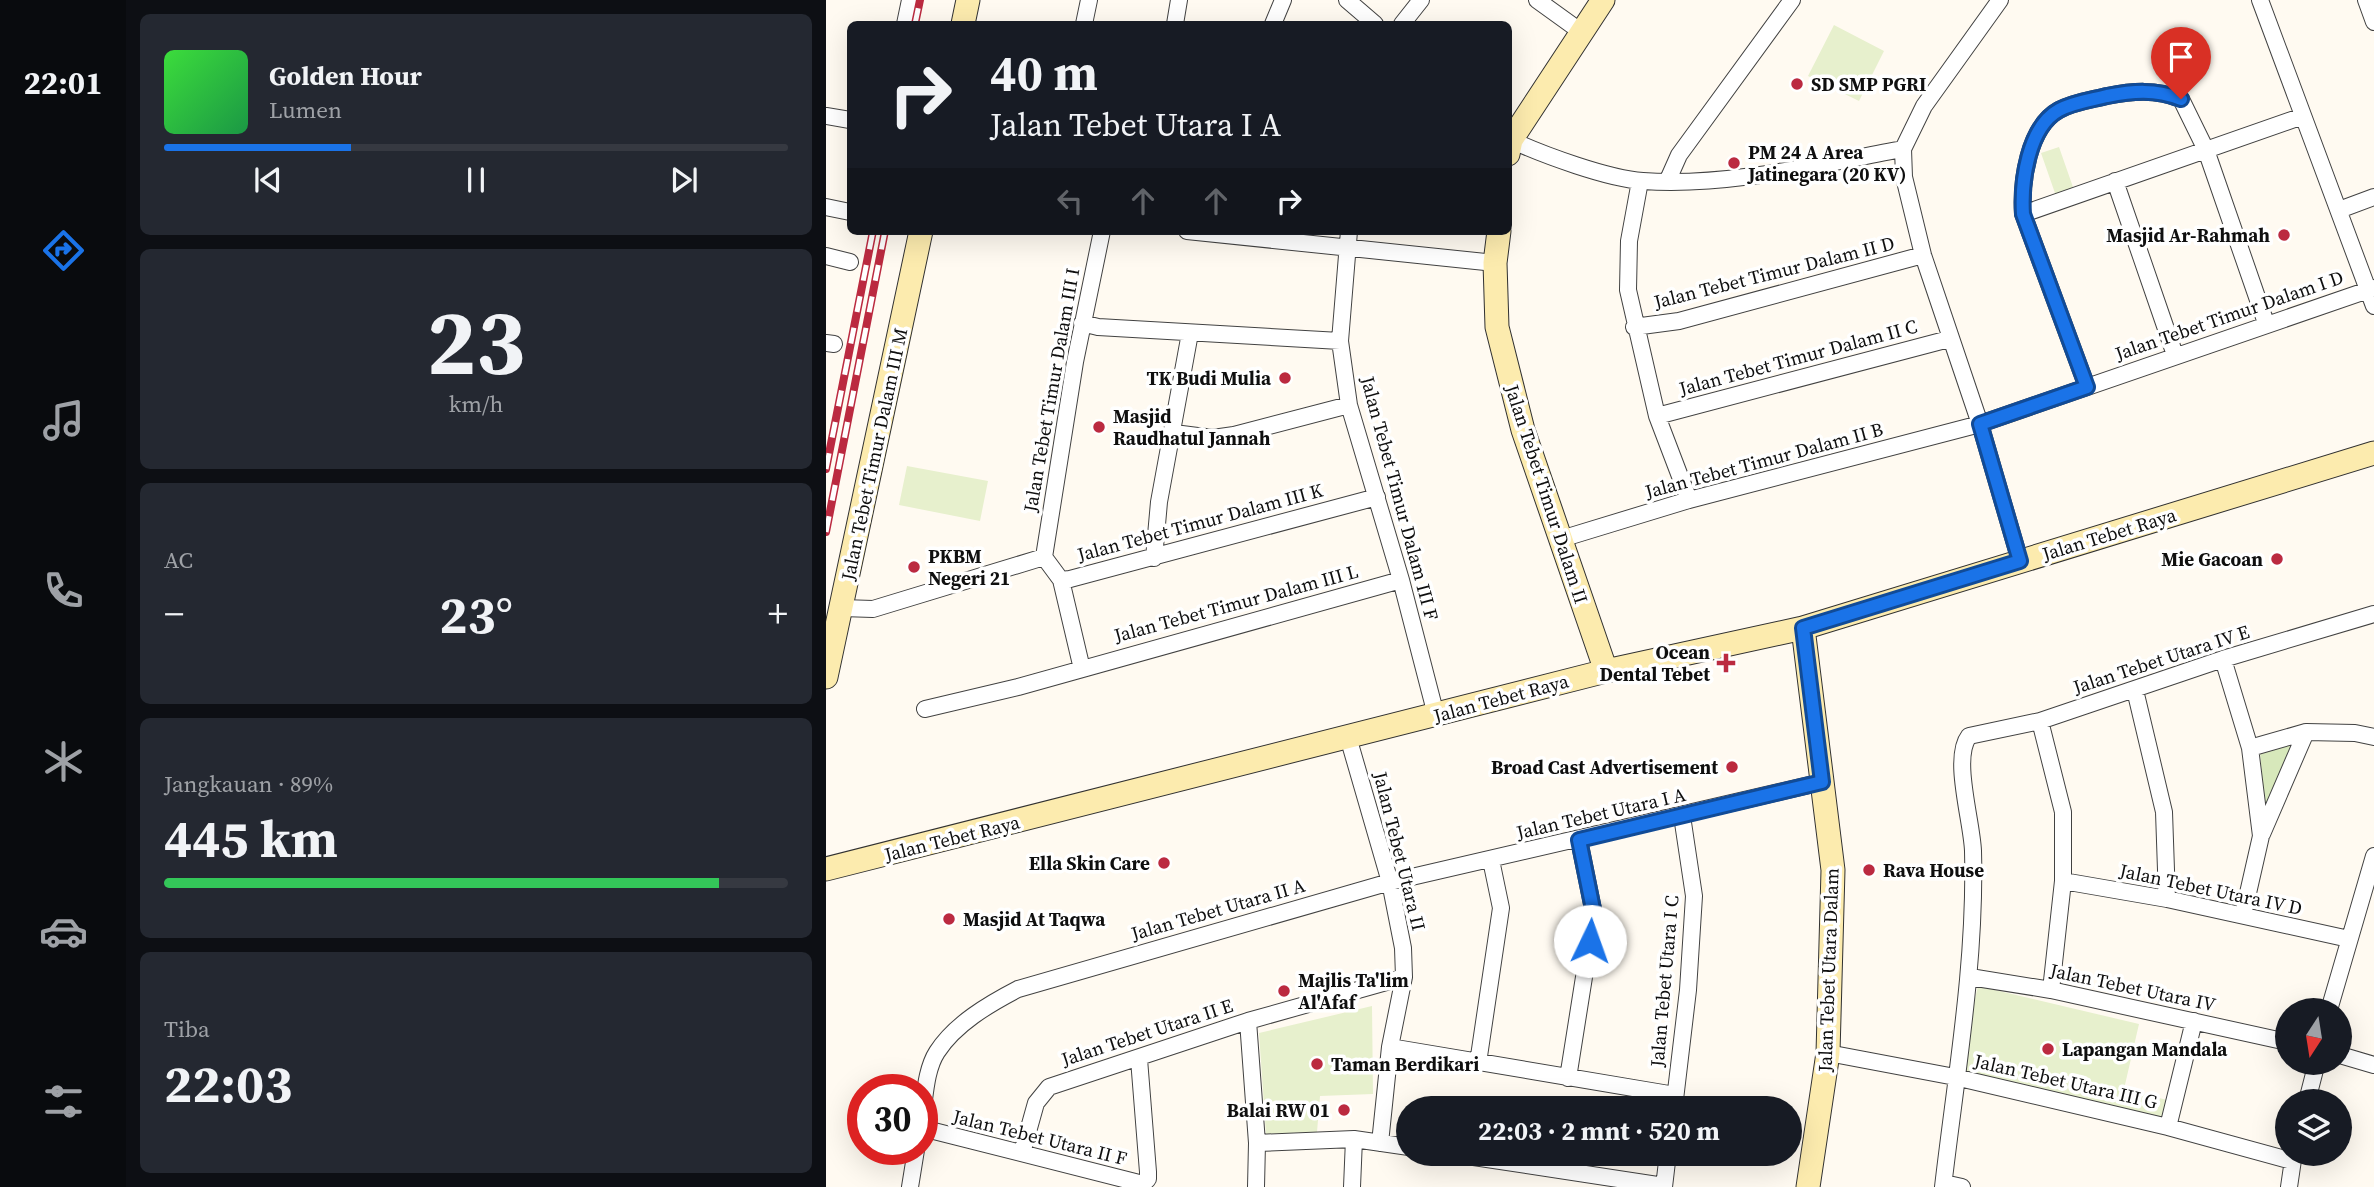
<!DOCTYPE html>
<html lang="id">
<head>
<meta charset="utf-8">
<style>
	:root { --surface:#171b24; --page:#242831; --text:#f1f3f6; --muted:#9ea1a6; --line:#363941; --accent:#1a73e8 }
	body { margin:0; font-family:"Source Serif 4",serif; background:var(--page); color:var(--text); height:100vh; display:flex; flex-direction:column; font-size:26px; white-space:nowrap }
	* { box-sizing:border-box; margin:0 }
	p { font-size:23px; color:var(--muted) }
	.icon { flex:none; width:38px; height:38px; fill:none; stroke:currentColor; stroke-width:2; stroke-linecap:round; stroke-linejoin:round }
	.map { position:relative; flex:1; overflow:hidden }
	.sheet { display:flex; flex-direction:column; gap:14px; padding:14px; background:#0d0f14; width:700px }
	.sheet>* { flex:none }
	.guide { position:absolute; left:21px; top:21px; width:665px; height:214px; border-radius:10px; box-shadow:0 7px 28px #0002; background:#171b24; color:var(--text); overflow:hidden }
	.needle { width:46px; rotate:192deg }
	.controls { position:absolute; left:1449px; top:998px; display:grid; gap:14px }
	.controls a { display:grid; place-items:center; width:77px; height:77px; border-radius:50%; background:var(--surface); box-shadow:0 7px 28px #0002; font-size:35px }
	.speed { position:absolute; left:21px; top:1074px; display:flex; gap:14px; font-size:35px; font-weight:700; text-align:center }
	.speed>* { display:grid; place-content:center; width:91px; height:91px; border-radius:50%; background:var(--surface); box-shadow:0 7px 28px #0002; line-height:1 }
	.speed .limit { border:10px solid #d22; background:#fff; color:#111 }
	.pin { position:absolute; display:grid; place-items:center; width:60px; height:60px; color:#fff; margin:-72px -30px; border-radius:50% 50% 50% 0; rotate:-45deg; box-shadow:0 0 7px #0007 }
	.pin .icon { rotate:45deg }
	.me { position:absolute; width:77px; margin:-38px; rotate:3deg; stroke-linejoin:round; filter:drop-shadow(0 0 5px #0008) }
	.turn { display:flex; align-items:center; gap:24px; height:147px; padding:0 28px; font-size:32px }
	.turn .icon { width:91px; height:91px; stroke-width:2.5 }
	.turn b { display:block; font-size:49px; line-height:60px }
	.lanes { display:flex; align-items:center; height:66px; padding:0 28px; background:#0003; justify-content:center; gap:35px; direction:ltr }
	.lanes .off { opacity:.35 }
	.big { font-size:52px; font-weight:700; line-height:1.1 }
	.sheet .widget { flex:1; display:flex; flex-direction:column; justify-content:center; gap:10px; min-width:0; padding:0 24px; border-radius:10px; background:var(--page) }
	.sheet .dial { align-items:center; gap:0 }
	.dial b { font-size:91px; line-height:1 }
	.song { display:flex; align-items:center; gap:21px }
	.cover { width:84px; height:84px; border-radius:10px; background:linear-gradient(135deg,hsl(120 70% 55%),hsl(140 70% 35%)) }
	.played { height:7px; border-radius:4px; background:linear-gradient(90deg,var(--accent) 30%,var(--line) 30%) }
	.keys { display:flex; justify-content:space-around; direction:ltr }
	.heat { display:flex; justify-content:space-between; align-items:center; font-size:38px; direction:ltr }
	.charge { height:10px; border-radius:5px; background:linear-gradient(90deg,#34c759 89%,var(--line) 0) }
	.trip { position:absolute; left:570px; top:1096px; width:406px; height:70px; border-radius:35px; background:var(--surface); box-shadow:0 7px 28px #0002; font-weight:700; line-height:70px; text-align:center }
	main { display:flex; flex:1; min-height:0 }
	.tabs { display:flex; flex-direction:column; width:126px; justify-content:space-around; align-items:center; background:#090b0e; color:var(--muted) }
	.tabs .icon { width:49px; height:49px }
	.tabs .current { color:var(--accent) }
	.tabs b { font-size:32px; color:var(--text) }
	.map>svg:first-child { display:block }
</style>
</head>
<body>
<main>
<nav class="tabs">
<b>22:01</b>
<svg class="icon current" aria-label="directions" viewBox="0 0 24 24"><path d="M12 3l9 9-9 9-9-9zM9 14v-3h6M13 9l2 2-2 2"/></svg>
<svg class="icon" aria-label="music" viewBox="0 0 24 24"><path d="M9 18V5l10-2v13"/><circle cx="6" cy="18" r="3"/><circle cx="16" cy="16" r="3"/></svg>
<svg class="icon" aria-label="phone" viewBox="0 0 24 24"><path d="M5 4h4l2 5-3 2q2 4 5 5l2-3 5 2v4C11 20 4 13 5 4z"/></svg>
<svg class="icon" aria-label="climate" viewBox="0 0 24 24"><path d="M12 3v18M4 7l16 10M4 17L20 7"/></svg>
<svg class="icon" aria-label="car" viewBox="0 0 24 24"><path d="M5 17H2v-5l4-1 3-4h7l3 4 3 1v5h-3M9 17h6M6 11h13"/><circle cx="7" cy="17" r="2"/><circle cx="17" cy="17" r="2"/></svg>
<svg class="icon" aria-label="filters" viewBox="0 0 24 24"><path d="M4 7h16M4 17h16"/><circle cx="9" cy="7" r="2"/><circle cx="15" cy="17" r="2"/></svg>
</nav>
<section class="sheet">
<div class="widget">
<div class="song"><i class="cover"></i><div><b>Golden Hour</b><p>Lumen</p></div></div>
<div class="played"></div>
<div class="keys"><svg class="icon" aria-label="previous" viewBox="0 0 24 24"><path d="M18 5L8 12l10 7zM5 5v14"/></svg><svg class="icon" aria-label="pause" viewBox="0 0 24 24"><path d="M8 5v14M16 5v14"/></svg><svg class="icon" aria-label="next" viewBox="0 0 24 24"><path d="M6 5l10 7-10 7zM19 5v14"/></svg></div>
</div>
<div class="widget dial"><b>23</b><p>km/h</p></div>
<div class="widget"><p>AC</p>
<div class="heat"><a>−</a><b class="big">23°</b><a>+</a></div>
</div>
<div class="widget"><p>Jangkauan · 89%</p><b class="big">445 km</b><div class="charge"></div></div>
<div class="widget"><p>Tiba</p><b class="big">22:03</b></div>
</section>
<div class="map">
<svg width="1548" height="1187" viewBox="0 0 1548 1187">
	<rect width="100%" height="100%" fill="#fffaf1"/>
	<path fill="#d7e8bb" d="M 1473,738 L 1439,814 L 1434,752 Z"/>
	<path fill="#e7f0cd" d="M 1008,25 L 1058,51 L 1033,101 L 982,76 Z
		M 1233,147 L 1248,190 L 1230,196 L 1215,153 Z
		M 81,466 L 162,481 L 154,521 L 73,505 Z
		M 1152,986 L 1313,1024 L 1298,1089 L 1341,1100 L 1336,1121 L 1131,1073 Z
		M 546,1006 L 547,1094 L 494,1096 L 491,1132 L 440,1134 L 433,1033 Z"/>
	<g fill="none" stroke-linecap="round" stroke-linejoin="round">
		<defs>
			<path id="street" d="M 521,0 L 549,24
				M 711,0 L 754,31
				M 1174,0 L 1098,106 L 1077,149 L 1078,177 L 1097,255 L 1154,424 L 1194,561
				M 1434,0 L 1548,306
				M 1540,0 L 1548,22
				M 79,24 L 84,0
				M 258,24 L 263,0
				M 349,24 L 353,0
				M 447,24 L 457,0
				M 576,24 L 595,0
				M 0,116 L 24,120
				M 685,140 C 717,155 783,179 817,181 C 902,187 994,164 1077,149
				M 814,181 L 803,241 L 802,290 L 831,416 L 863,500
				M 1289,181 L 1349,355
				M 841,182 L 853,155 L 966,0
				M 0,207 L 24,212
				M 1513,210 L 1548,197
				M 1197,214 L 1477,116
				M 361,231 L 669,263
				M 523,231 L 514,341 L 523,405 L 575,580 L 610,715
				M 0,256 L 24,262
				M 256,323 L 272,327 L 514,341
				M 808,327 L 853,321 L 1097,255
				M 0,343 L 8,344
				M 1261,387 L 1197,214 C 1195,182 1202,127 1233,110 C 1248,102 1265,100 1281,96 C 1307,91 1329,89 1355,99 L 1380,150 L 1440,323
				M 831,416 L 1123,339
				M 348,433 L 387,438 L 408,435 L 523,405
				M 735,539 L 863,500 L 1154,424 L 1548,288
				M 218,557 L 235,580 L 244,579 L 551,497
				M 218,557 L 249,362 L 276,231
				M 328,558 L 333,502 L 364,333
				M 235,580 L 256,669
				M 16,608 L 47,609 L 218,557
				M 1397,659 L 1424,748 L 1435,836 L 1417,915
				M 1309,690 L 1338,812 L 1341,899
				M 99,709 L 192,687 L 575,580
				M 1214,721 L 1237,812 L 1237,881 L 1225,990
				M 522,737 L 564,882 L 577,948 L 578,977 L 564,1047 L 554,1143
				M 1424,748 L 1480,732
				M 1436,834 L 1480,732 L 1529,733 L 1548,737
				M 1237,881 L 1341,899 L 1523,939
				M 1144,977 L 1225,990 L 1461,1042
				M 1503,1010 L 1548,856
				M 422,1021 L 431,1143 L 430,1187
				M 564,1047 L 849,1095
				M 1002,1053 L 1129,1077 L 1342,1127 L 1466,1161
				M 1514,1055 L 1548,1065
				M 652,1063 L 675,908 L 665,860
				M 742,1078 L 768,914 L 753,840
				M 1481,1101 L 1491,1062
				M 848,1108 L 862,990 L 868,896 L 856,816
				M 96,1115 C 99,1095 100,1069 111,1052 C 129,1024 163,1004 192,989 L 564,882 L 996,782
				M 1342,1127 L 1368,1021
				M 96,1128 L 317,1184 L 322,1179 L 322,1172 L 313,1059
				M 431,1143 L 528,1139 L 583,1147
				M 196,1153 L 210,1103 L 223,1087 L 422,1021 L 578,977
				M 621,1153 L 838,1186
				M 1118,1183 L 1136,1187
				M 84,1187 L 90,1150
				M 526,1187 L 528,1139
				M 838,1187 L 842,1153
				M 1117,1187 C 1130,1075 1150,963 1147,851 C 1146,821 1126,758 1143,736 L 1214,721 L 1397,659 L 1548,614
				M 1463,1187 L 1468,1153"/>
			<path id="secondary" d="M 137,24 L 142,0
				M 682,154 L 685,140 L 777,0
				M 673,231 L 669,263 L 671,327 L 697,430 L 780,671
				M 977,628 L 1007,870 L 1002,1053 L 982,1187
				M 0,677 L 95,231
				M 0,869 L 780,671 L 977,628 L 1548,453"/>
		</defs>
		<use href="#street" stroke="#424242" stroke-width="18"/>
		<use href="#secondary" stroke="#313131" stroke-width="25"/>
		<use href="#street" stroke="#fff" stroke-width="16"/>
		<use href="#secondary" stroke="#fcebae" stroke-width="23"/>
		<defs>
			<path id="rail" d="M 89,24 L 94,0
				M 0,469 L 47,231
				M 0,532 L 59,231"/>
		</defs>
		<use href="#rail" stroke="#bb2a40" stroke-width="8"/>
		<use href="#rail" stroke="#fff" stroke-width="5" stroke-dasharray="16" stroke-linecap="butt"/>
	</g>
	<g fill="none" stroke-linecap="round" stroke-linejoin="round">
		<defs>
			<path id="route" d="M 764,941 L 768,914 L 753,840 L 996,782 L 977,628 L 1194,561 L 1154,424 L 1261,387 L 1197,214 C 1195,182 1202,127 1233,110 C 1248,102 1265,100 1281,96 C 1307,91 1329,89 1355,99"/>
		</defs>
		<use href="#route" stroke="#114b97" stroke-width="18"/>
		<use href="#route" stroke="#1a73e8" stroke-width="12"/>
	</g>
	<g fill="#bb2a40" stroke="#fff" stroke-width="2.5">
		<circle cx="971" cy="84" r="7"/>
		<circle cx="908" cy="163" r="7"/>
		<circle cx="1458" cy="235" r="7"/>
		<circle cx="459" cy="378" r="7"/>
		<circle cx="273" cy="427" r="7"/>
		<circle cx="1451" cy="559" r="7"/>
		<circle cx="88" cy="567" r="7"/>
		<path d="M896.5 652.5h7v7h7v7h-7v7h-7v-7h-7v-7h7z"/>
		<circle cx="906" cy="767" r="7"/>
		<circle cx="338" cy="863" r="7"/>
		<circle cx="1043" cy="870" r="7"/>
		<circle cx="123" cy="919" r="7"/>
		<circle cx="458" cy="991" r="7"/>
		<circle cx="1222" cy="1049" r="7"/>
		<circle cx="491" cy="1064" r="7"/>
		<circle cx="518" cy="1110" r="7"/>
	</g>
	<g text-anchor="middle" dominant-baseline="central" stroke-width="7" stroke-linejoin="round" paint-order="stroke">
		<g font-size="19" font-weight="bold" fill="#0f0f0f" stroke="#fff" text-anchor="start">
			<text x="985" y="84">SD SMP PGRI</text>
			<text x="922" y="152">PM 24 A Area<tspan x="922" dy="22">Jatinegara (20 KV)</tspan></text>
			<text x="1444" y="235" text-anchor="end">Masjid Ar-Rahmah</text>
			<text x="445" y="378" text-anchor="end">TK Budi Mulia</text>
			<text x="287" y="416">Masjid<tspan x="287" dy="22">Raudhatul Jannah</tspan></text>
			<text x="102" y="556">PKBM<tspan x="102" dy="22">Negeri 21</tspan></text>
			<text x="1437" y="559" text-anchor="end">Mie Gacoan</text>
			<text x="884" y="652" text-anchor="end">Ocean<tspan x="884" dy="22">Dental Tebet</tspan></text>
			<text x="892" y="767" text-anchor="end">Broad Cast Advertisement</text>
			<text x="324" y="863" text-anchor="end">Ella Skin Care</text>
			<text x="1057" y="870">Rava House</text>
			<text x="137" y="919">Masjid At Taqwa</text>
			<text x="472" y="980">Majlis Ta'lim<tspan x="472" dy="22">Al'Afaf</tspan></text>
			<text x="1236" y="1049">Lapangan Mandala</text>
			<text x="505" y="1064">Taman Berdikari</text>
			<text x="504" y="1110" text-anchor="end">Balai RW 01</text>
		</g>
		<g font-size="19" fill="#0f0f0f" stroke="#fff">
			<text transform="translate(948 272) rotate(-14)">Jalan Tebet Timur Dalam II D</text>
			<text transform="translate(1403 315) rotate(-19)">Jalan Tebet Timur Dalam I D</text>
			<text transform="translate(972 357) rotate(-15)">Jalan Tebet Timur Dalam II C</text>
			<text transform="translate(225 390) rotate(-80)">Jalan Tebet Timur Dalam III I</text>
			<text transform="translate(48 454) rotate(-78)">Jalan Tebet Timur Dalam III M</text>
			<text transform="translate(938 460) rotate(-15)">Jalan Tebet Timur Dalam II B</text>
			<text transform="translate(721 494) rotate(72)">Jalan Tebet Timur Dalam II</text>
			<text transform="translate(574 498) rotate(75)">Jalan Tebet Timur Dalam III F</text>
			<text transform="translate(374 522) rotate(-15)">Jalan Tebet Timur Dalam III K</text>
			<text transform="translate(1283 534) rotate(-17)">Jalan Tebet Raya</text>
			<text transform="translate(410 603) rotate(-15)">Jalan Tebet Timur Dalam III L</text>
			<text transform="translate(1335 659) rotate(-18)">Jalan Tebet Utara IV E</text>
			<text transform="translate(675 698) rotate(-15)">Jalan Tebet Raya</text>
			<text transform="translate(775 813) rotate(-13)">Jalan Tebet Utara I A</text>
			<text transform="translate(126 838) rotate(-14)">Jalan Tebet Raya</text>
			<text transform="translate(574 851) rotate(76)">Jalan Tebet Utara II</text>
			<text transform="translate(1385 889) rotate(12)">Jalan Tebet Utara IV D</text>
			<text transform="translate(392 909) rotate(-16)">Jalan Tebet Utara II A</text>
			<text transform="translate(1002 970) rotate(-88)">Jalan Tebet Utara Dalam</text>
			<text transform="translate(838 981) rotate(-85)">Jalan Tebet Utara I C</text>
			<text transform="translate(1307 987) rotate(12)">Jalan Tebet Utara IV</text>
			<text transform="translate(321 1032) rotate(-18)">Jalan Tebet Utara II E</text>
			<text transform="translate(1240 1081) rotate(13)">Jalan Tebet Utara III G</text>
			<text transform="translate(214 1137) rotate(14)">Jalan Tebet Utara II F</text>
		</g>
	</g>
</svg>
<div class="controls">
<a><svg class="needle" viewBox="-14 -14 28 28"><path d="M0-13l5 13h-10z" fill="#e53935"/><path d="M0 13l5-13h-10z" fill="#9ea1a6"/></svg></a>
<a><svg class="icon" aria-label="layers" viewBox="0 0 24 24"><path d="M12 4l9 5-9 5-9-5zM3 14l9 5 9-5"/></svg></a>
</div>
<div class="speed"><div class="limit">30</div></div>
<div class="pin" style="left:1355px;top:99px;background:#d93025"><svg class="icon" aria-label="arrive" viewBox="0 0 24 24"><path d="M6 21V4h12l-3 4 3 4H6"/></svg></div>
<svg class="me" style="left:764px;top:941px" viewBox="-20 -20 40 40"><circle r="19" fill="#fff"/><path d="M0-13L10 11 0 6-10 11z" fill="#1a73e8"/></svg>
<div class="trip">22:03 · 2 mnt · 520 m</div>
<div class="guide">
<div class="turn"><svg class="icon" aria-label="right" viewBox="0 0 24 24"><path d="M7 20v-9h11M14 6l5 5-5 5"/></svg><div><b>40 m</b>Jalan Tebet Utara I A</div></div>
<div class="lanes"><svg class="icon off" aria-label="left" viewBox="0 0 24 24"><path d="M17 20v-9H6M10 6l-5 5 5 5"/></svg><svg class="icon off" aria-label="ahead" viewBox="0 0 24 24"><path d="M12 20V5M6 11l6-6 6 6"/></svg><svg class="icon off" aria-label="ahead" viewBox="0 0 24 24"><path d="M12 20V5M6 11l6-6 6 6"/></svg><svg class="icon" aria-label="right" viewBox="0 0 24 24"><path d="M7 20v-9h11M14 6l5 5-5 5"/></svg></div>
</div>
</div>
</main>
</body>
</html>
